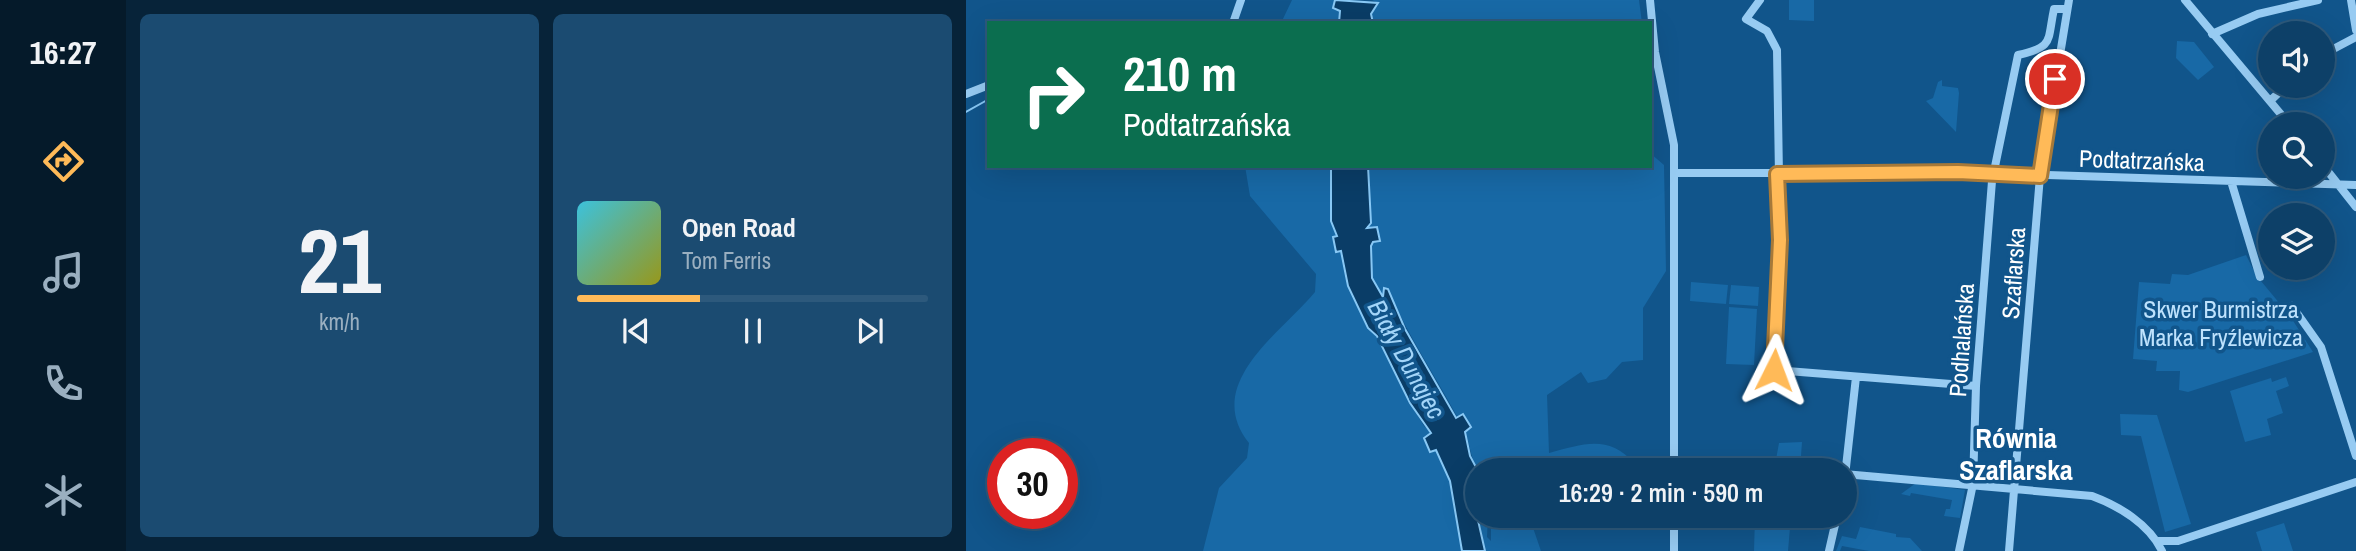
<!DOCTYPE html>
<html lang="en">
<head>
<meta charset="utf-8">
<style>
	:root { --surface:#0d4068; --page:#1b4b71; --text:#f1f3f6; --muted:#9aafc0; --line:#2d597c; --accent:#ffba58 }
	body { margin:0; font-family:"Archivo Narrow",sans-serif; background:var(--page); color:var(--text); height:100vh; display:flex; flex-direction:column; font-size:26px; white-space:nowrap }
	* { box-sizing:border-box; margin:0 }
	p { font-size:23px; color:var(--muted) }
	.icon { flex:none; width:38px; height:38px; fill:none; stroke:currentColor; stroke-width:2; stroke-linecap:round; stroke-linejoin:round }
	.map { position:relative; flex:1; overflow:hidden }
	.panel { display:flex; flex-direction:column; gap:14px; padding:14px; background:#072339; width:840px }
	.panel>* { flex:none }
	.banner { position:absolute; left:21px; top:21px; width:665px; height:147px; border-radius:0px; box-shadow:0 7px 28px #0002,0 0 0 2px var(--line); background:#0b6e4f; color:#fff; overflow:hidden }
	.fabs { position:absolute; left:1292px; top:21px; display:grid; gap:14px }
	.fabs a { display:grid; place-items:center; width:77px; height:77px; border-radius:50%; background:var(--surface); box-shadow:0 7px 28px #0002,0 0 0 2px var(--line); font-size:35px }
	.speed { position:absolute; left:21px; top:438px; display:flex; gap:14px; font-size:35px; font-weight:700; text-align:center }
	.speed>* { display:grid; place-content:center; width:91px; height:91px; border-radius:50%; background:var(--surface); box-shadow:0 7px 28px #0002,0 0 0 2px var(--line); line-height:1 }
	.speed .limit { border:10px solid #d22; background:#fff; color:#111 }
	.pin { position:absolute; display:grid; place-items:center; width:60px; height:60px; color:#fff; margin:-30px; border:4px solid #fff; border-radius:50%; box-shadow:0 2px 7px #0007 }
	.me { position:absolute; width:77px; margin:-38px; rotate:3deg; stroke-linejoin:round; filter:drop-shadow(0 0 5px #0008) }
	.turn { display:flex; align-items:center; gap:24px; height:147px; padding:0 21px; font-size:32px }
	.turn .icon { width:91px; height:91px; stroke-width:2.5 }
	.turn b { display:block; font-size:49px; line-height:60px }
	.panel .widget { flex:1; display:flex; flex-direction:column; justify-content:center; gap:10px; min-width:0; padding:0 24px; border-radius:10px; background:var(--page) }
	.panel .dial { align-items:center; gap:0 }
	.dial b { font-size:91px; line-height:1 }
	.song { display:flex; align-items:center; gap:21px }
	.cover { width:84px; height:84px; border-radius:10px; background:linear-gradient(135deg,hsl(190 70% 55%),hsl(60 70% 35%)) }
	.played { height:7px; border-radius:4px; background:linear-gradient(90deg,var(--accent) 35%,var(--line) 35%) }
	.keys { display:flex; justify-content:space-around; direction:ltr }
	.panel .tiles { flex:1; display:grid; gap:14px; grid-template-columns:repeat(2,1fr) }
	.trip { position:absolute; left:499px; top:458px; width:392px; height:70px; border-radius:35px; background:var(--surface); box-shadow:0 7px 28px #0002,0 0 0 2px var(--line); font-weight:600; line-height:70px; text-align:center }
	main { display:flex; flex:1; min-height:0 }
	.tabs { display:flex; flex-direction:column; width:126px; justify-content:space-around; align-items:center; background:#051a2a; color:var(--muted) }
	.tabs .icon { width:49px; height:49px }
	.tabs .active { color:var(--accent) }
	.tabs b { font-size:32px; color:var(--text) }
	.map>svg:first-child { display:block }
</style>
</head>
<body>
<main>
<nav class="tabs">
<b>16:27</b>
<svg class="icon active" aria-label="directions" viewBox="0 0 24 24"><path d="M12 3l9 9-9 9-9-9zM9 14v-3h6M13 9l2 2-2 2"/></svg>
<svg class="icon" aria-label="music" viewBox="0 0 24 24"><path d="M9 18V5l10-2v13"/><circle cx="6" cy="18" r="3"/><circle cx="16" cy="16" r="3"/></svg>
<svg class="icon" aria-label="phone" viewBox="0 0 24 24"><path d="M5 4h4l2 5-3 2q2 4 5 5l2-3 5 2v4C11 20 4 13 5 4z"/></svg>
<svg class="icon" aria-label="climate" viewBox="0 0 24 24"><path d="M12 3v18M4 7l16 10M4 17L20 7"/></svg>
</nav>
<section class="panel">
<div class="tiles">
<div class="widget dial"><b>21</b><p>km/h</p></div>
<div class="widget">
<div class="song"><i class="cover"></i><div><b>Open Road</b><p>Tom Ferris</p></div></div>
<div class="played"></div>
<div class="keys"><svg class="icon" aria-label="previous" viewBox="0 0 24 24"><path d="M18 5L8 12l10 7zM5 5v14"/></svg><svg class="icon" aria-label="pause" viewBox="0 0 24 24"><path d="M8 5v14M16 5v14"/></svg><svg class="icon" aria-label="next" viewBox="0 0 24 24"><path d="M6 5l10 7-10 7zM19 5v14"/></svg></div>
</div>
</div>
</section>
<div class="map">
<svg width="1390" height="551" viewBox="0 0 1390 551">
	<rect width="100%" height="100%" fill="#11558b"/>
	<path fill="#1869a6" d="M 326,0 L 369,0 L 367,8 L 374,11 L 373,23 L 315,23 Z
		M 406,0 L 673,0 L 676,23 L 407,23 L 405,14 L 412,3 Z
		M 823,0 L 848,0 L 848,21 L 823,20 Z
		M 1211,41 L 1228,42 L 1248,67 L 1232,80 L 1210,58 Z
		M 976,80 L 976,86 L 992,88 L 993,93 L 990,132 L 960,101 L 967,98 L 972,82 Z
		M 684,153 L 698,165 L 700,271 L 677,308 L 677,360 L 656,362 L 640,379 L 622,383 L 615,372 L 581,395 L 583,453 C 618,444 642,434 669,464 L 668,471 L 512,471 C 504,457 504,442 498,430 C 474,382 443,339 422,289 L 418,298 L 406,278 L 405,246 L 406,242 L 413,241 L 401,229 L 405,223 L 402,166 L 684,166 Z
		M 279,166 L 365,166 L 365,221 L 371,236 L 370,252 L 375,251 L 382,286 L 402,328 L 411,336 L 444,403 L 458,426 L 466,433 L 484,481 L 496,551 L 237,551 L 253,488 L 281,458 L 283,443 C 236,384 315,333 349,292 L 350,274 L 284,196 Z
		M 1280,255 L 1290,275 L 1324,316 L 1347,352 L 1222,392 L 1213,390 L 1214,371 L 1190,371 L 1191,361 L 1167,359 L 1173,282 L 1204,284 L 1206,274 L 1222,275 Z
		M 725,282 L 762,285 L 760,304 L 724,301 Z
		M 765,285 L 793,287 L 792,306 L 763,304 Z
		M 763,307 L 791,309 L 788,365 L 760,364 Z
		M 1320,377 L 1323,386 L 1310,391 L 1317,413 L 1301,419 L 1305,435 L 1279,442 L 1264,391 L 1305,378 L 1306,382 Z
		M 1154,414 L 1191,415 L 1225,524 L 1199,532 L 1175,436 L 1155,435 Z
		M 836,442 L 835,456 L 830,466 L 809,465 L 813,443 Z
		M 950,483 L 999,490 L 994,518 L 978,516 L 980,509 L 984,509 L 986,500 L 945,493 L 944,496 L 935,494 Z
		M 512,516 L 522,516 L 521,537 L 525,541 L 525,516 L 563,516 L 575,551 L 519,551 Z
		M 789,516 L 825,516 L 822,551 L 788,551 Z
		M 1318,523 L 1327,551 L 1296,551 L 1290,532 Z
		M 894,527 L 930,534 L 930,537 L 944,538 L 956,551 L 903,551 L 876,546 L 874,551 L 870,551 L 876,536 L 890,539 Z"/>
	<path fill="#0a3d67" stroke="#88c8f5" stroke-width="2" d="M 369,0 L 412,3 L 405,14 L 407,23 L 373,23 L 374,11 L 367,8 Z
		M 365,166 L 402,166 L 405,223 L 401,228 L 411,227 L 414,241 L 407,242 L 405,246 L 406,278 L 417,297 L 418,288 L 422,289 L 439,329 L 490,418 L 497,414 L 505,427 L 499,432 L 504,456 L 512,471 L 511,516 L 519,551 L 496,551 L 484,481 L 470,450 L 464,452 L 458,438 L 465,433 L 444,403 L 411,336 L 402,328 L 382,286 L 375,251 L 370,252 L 367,237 L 371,236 L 365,221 Z"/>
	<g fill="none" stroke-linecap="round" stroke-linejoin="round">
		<path stroke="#88c8f5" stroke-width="2" d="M 0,112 L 23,99"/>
		<path stroke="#97cbf2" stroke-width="8" d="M 684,0 L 689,52 L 708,145 L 708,471
			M 794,0 L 780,19 L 801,31 L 811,50 L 814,240 L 808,370 L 1010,386
			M 1219,0 L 1323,124
			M 1385,0 L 1390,30
			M 267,23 L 275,0
			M 1246,34 L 1292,14 L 1352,0
			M 1356,55 L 1390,37
			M 0,94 L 23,85
			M 1304,101 L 1320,86
			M 1356,164 L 1390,207
			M 709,173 L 991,172 L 1390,185
			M 1265,181 L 1294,277
			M 1326,306 L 1355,347 L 1390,456
			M 736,463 L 845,471
			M 878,474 L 1126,496 C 1153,506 1183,524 1196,551
			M 878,485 L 890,377
			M 1191,541 L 1212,541 L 1390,482
			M 708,551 L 708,516
			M 863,551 L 871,516
			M 993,551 L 1007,484 L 1010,386 L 1026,181 L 1052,55 C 1088,47 1081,42 1088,9 L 1101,9
			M 1043,551 L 1074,176 L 1103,0"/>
	</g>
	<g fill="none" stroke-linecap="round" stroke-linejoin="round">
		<defs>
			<path id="route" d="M 808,370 L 814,240 L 811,174 L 992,172 L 1074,176 L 1089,79"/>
		</defs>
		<use href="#route" stroke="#a67939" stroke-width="18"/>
		<use href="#route" stroke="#ffba58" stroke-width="12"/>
	</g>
	<g text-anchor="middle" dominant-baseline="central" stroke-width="7" stroke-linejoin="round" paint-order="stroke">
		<g font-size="24" fill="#fff" stroke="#11558b">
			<text transform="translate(1176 160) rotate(2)">Podtatrzańska</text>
			<text transform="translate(1047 273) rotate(-86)">Szaflarska</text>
			<text transform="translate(995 340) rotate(-86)">Podhalańska</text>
		</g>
		<g font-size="24" fill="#bee2fd" stroke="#11558b">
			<text x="1255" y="309">Skwer Burmistrza<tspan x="1255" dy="28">Marka Fryźlewicza</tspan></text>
		</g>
		<g font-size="26" font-style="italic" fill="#a3d5f9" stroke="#11558b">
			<text transform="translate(441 359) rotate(61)">Biały Dunajec</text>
		</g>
		<g font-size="28" font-weight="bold" fill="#fff" stroke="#11558b">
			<text x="1050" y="438">Równia<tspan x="1050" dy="32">Szaflarska</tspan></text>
		</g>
	</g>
</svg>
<div class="fabs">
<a><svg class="icon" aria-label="sound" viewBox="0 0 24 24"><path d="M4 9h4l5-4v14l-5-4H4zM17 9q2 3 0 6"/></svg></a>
<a><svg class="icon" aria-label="search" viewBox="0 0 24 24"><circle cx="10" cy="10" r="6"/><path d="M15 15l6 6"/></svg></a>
<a><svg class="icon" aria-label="layers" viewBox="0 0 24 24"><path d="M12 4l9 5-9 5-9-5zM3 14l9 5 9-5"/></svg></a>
</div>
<div class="speed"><div class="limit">30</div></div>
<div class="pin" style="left:1089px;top:79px;background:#d93025"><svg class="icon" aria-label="arrive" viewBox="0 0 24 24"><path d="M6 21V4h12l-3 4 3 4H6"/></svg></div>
<svg class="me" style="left:808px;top:370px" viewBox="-20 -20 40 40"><path d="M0-17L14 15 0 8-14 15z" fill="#ffba58" stroke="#fff" stroke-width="4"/></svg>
<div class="trip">16:29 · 2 min · 590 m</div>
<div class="banner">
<div class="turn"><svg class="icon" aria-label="right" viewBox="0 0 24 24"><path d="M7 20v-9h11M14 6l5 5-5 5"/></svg><div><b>210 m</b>Podtatrzańska</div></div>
</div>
</div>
</main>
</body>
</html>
